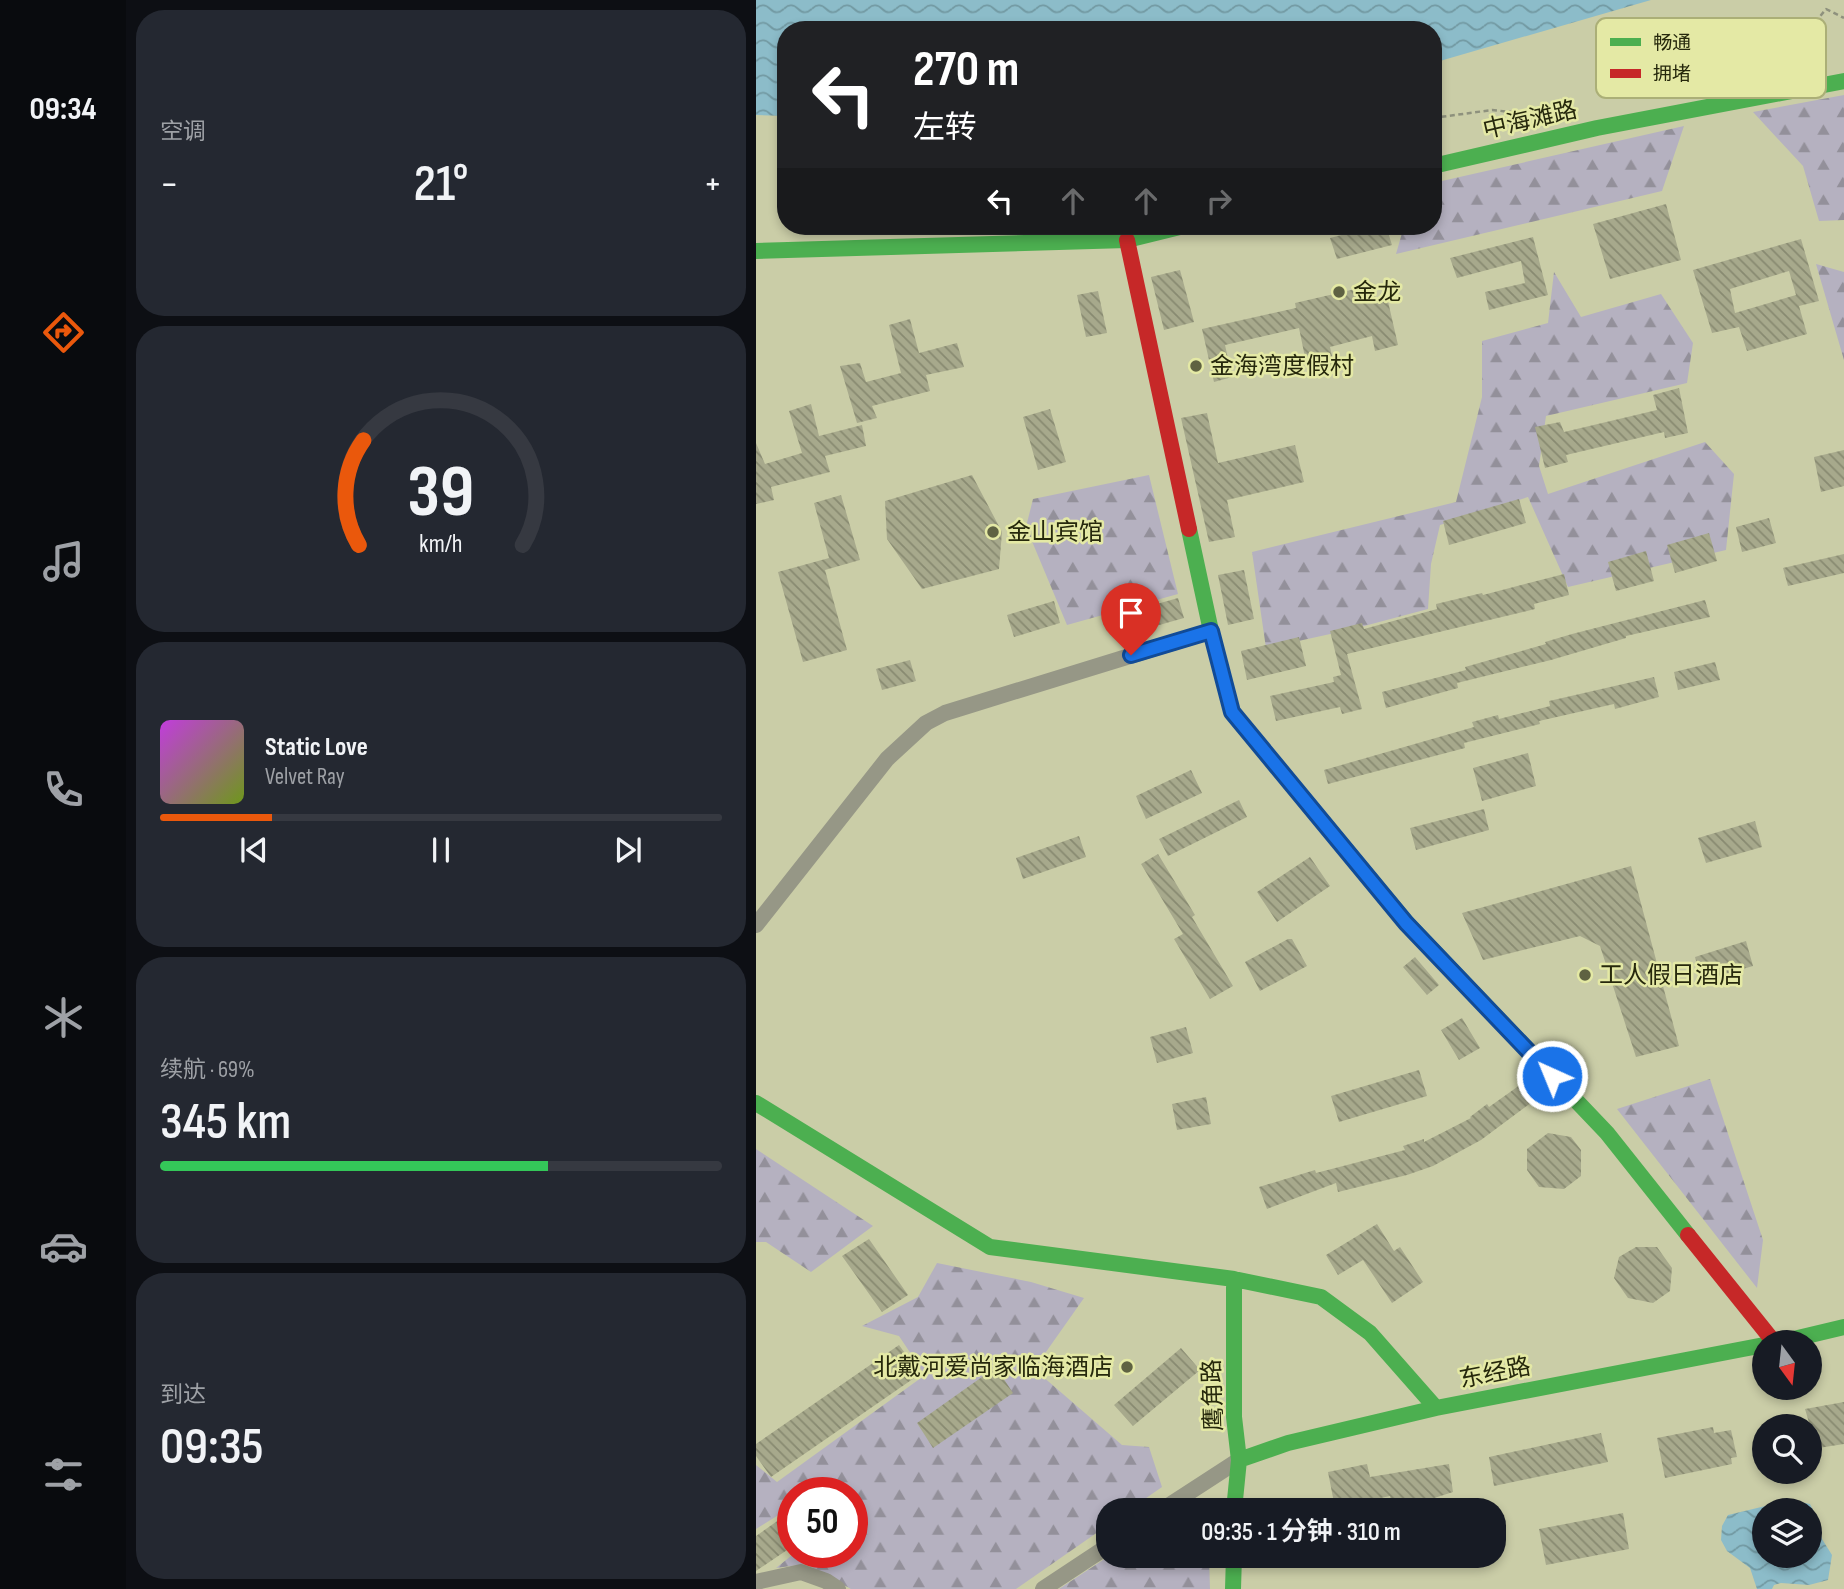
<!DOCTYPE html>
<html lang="zh">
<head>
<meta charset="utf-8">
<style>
	:root { --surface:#171b24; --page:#242831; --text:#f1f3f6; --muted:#9ea1a6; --line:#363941; --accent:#ea580c }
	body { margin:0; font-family:"Sofia Sans Condensed","Noto Sans SC",sans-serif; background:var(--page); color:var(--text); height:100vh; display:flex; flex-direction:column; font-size:26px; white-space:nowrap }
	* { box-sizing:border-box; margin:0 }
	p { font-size:23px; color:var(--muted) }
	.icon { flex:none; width:38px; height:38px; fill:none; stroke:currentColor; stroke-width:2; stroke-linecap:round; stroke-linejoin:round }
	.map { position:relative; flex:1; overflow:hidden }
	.panel { display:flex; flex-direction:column; gap:10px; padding:10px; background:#0d0f14; width:630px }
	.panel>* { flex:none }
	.banner { position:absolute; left:21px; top:21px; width:665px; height:214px; border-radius:28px; box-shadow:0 4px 10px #0003; background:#202124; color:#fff; overflow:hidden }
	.needle { width:46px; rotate:165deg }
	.tools { position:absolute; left:996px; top:1330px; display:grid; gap:14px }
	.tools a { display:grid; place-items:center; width:70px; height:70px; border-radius:50%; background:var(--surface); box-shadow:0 4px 10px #0003; font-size:35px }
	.speed { position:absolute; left:21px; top:1477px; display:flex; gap:14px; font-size:35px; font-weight:700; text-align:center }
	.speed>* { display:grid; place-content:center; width:91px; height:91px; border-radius:50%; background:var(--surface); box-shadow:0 4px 10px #0003; line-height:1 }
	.speed .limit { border:10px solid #d22; background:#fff; color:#111 }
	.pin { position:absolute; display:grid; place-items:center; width:60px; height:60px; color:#fff; margin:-72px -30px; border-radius:50% 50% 50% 0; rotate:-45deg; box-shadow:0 0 7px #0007 }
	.pin .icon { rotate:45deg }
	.me { position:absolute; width:77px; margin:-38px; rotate:316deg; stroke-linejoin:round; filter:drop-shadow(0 0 5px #0008) }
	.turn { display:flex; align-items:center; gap:24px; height:147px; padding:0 21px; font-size:32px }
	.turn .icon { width:91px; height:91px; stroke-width:2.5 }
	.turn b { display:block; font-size:49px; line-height:60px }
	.lanes { display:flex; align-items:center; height:66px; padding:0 21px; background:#0003; justify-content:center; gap:35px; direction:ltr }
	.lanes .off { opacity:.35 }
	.big { font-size:52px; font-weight:600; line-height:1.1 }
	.panel .widget { flex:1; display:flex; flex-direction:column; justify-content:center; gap:10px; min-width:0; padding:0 24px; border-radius:28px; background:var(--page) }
	.panel .dial { align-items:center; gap:0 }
	.dial svg { height:182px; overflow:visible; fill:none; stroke:var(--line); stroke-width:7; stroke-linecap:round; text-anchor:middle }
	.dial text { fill:var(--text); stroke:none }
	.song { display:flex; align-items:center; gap:21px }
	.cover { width:84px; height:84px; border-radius:10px; background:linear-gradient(135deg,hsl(290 70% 55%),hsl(80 70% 35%)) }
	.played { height:7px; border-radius:4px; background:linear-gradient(90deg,var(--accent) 20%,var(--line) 20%) }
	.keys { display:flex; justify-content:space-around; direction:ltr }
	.heat { display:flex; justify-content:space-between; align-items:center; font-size:38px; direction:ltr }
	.charge { height:10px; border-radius:5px; background:linear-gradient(90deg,#34c759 69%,var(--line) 0) }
	.trip { position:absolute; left:340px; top:1498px; width:410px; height:70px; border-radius:28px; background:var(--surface); box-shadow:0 4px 10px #0003; font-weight:600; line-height:70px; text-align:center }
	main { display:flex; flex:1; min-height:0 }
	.menu { display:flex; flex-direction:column; width:126px; justify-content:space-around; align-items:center; background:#090b0e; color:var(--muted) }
	.menu .icon { width:49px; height:49px }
	.menu .current { color:var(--accent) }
	.menu b { font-size:32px; color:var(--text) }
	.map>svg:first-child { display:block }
</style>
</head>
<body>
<main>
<nav class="menu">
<b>09:34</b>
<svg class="icon current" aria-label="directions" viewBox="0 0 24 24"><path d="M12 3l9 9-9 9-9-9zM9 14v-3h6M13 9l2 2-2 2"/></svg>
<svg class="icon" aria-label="music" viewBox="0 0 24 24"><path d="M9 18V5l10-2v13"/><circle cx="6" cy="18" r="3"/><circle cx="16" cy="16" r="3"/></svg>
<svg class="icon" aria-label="phone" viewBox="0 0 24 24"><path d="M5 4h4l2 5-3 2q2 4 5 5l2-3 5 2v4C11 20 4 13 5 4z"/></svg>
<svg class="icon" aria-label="climate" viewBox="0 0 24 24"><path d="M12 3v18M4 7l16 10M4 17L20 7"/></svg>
<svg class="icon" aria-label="car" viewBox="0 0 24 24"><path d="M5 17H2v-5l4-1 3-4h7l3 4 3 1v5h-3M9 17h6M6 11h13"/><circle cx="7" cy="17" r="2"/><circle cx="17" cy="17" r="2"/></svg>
<svg class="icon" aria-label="filters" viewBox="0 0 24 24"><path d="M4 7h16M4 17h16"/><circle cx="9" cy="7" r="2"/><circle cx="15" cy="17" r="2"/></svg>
</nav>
<section class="panel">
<div class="widget"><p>空调</p>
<div class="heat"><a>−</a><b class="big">21°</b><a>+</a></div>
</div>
<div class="widget dial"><svg viewBox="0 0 100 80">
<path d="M14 69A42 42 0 1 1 86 69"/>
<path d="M14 69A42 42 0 0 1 16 23" stroke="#ea580c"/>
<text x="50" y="56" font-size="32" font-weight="700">39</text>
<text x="50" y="72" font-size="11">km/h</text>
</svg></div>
<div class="widget">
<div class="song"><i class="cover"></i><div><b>Static Love</b><p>Velvet Ray</p></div></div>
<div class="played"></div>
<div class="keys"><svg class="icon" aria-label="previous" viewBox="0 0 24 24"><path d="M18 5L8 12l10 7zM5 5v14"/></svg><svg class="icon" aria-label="pause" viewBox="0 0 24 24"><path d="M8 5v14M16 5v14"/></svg><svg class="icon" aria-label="next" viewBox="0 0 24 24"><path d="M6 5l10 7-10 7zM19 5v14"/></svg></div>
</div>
<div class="widget"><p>续航 · 69%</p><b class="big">345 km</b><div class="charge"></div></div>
<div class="widget"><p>到达</p><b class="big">09:35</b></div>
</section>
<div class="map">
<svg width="1088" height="1589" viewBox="0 0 1088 1589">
	<defs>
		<pattern id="forest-firs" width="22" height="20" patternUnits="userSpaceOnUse" patternTransform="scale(1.75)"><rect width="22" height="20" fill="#b5b1c0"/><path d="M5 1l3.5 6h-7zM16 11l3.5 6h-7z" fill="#93909a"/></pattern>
		<pattern id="water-waves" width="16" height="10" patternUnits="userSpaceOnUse" patternTransform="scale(1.75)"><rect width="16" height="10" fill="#8cbcc9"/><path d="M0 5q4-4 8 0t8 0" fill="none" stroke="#7299a2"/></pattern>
		<pattern id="building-back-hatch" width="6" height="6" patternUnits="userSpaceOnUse" patternTransform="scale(1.75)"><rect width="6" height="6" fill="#a7a98c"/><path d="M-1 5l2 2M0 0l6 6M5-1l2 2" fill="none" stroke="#888a71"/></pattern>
	</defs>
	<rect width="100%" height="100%" fill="#cacda7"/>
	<path fill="url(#forest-firs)" d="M 1088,95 L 1088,220 L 1063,221 L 1047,166 L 997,112 Z
		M 928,126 L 906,191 L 640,254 L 648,226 L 677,226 L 677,183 Z
		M 1060,264 L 1088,272 L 1088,360 Z
		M 798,272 L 825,317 L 905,294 L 937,343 L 931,383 L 790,416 L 783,466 L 792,494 L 949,442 L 978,474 L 970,550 L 812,587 L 772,497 L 684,525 L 675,564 L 672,609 L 597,629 L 510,648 L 496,552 L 700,502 L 726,397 L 726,341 L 792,323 Z
		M 393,475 L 422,594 L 311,625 L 270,527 L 277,499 Z
		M 954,1079 L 1007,1240 L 1001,1288 L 861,1109 Z
		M 0,1149 L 117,1226 L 55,1272 L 10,1242 L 0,1242 Z
		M 181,1263 L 275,1282 L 328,1298 L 278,1369 L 366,1445 L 393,1447 L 406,1487 L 373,1510 L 352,1510 L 352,1525 L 260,1589 L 95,1589 L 50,1564 L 20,1568 L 40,1552 L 96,1552 L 96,1493 L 37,1493 L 37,1506 L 0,1529 L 0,1465 L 21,1482 L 169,1375 L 143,1336 L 106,1326 L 162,1297 Z
		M 353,1556 L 453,1556 L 454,1589 L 303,1589 Z"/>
	<path fill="url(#water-waves)" fill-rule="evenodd" d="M 0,0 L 895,0 L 677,63 L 677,30 L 30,30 L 30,116 L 0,115 Z
		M 1035,1500 L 1054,1504 L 1060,1516 L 1066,1539 L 1076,1555 L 1072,1580 L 1053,1585 L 1025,1583 L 1018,1585 L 1016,1589 L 1001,1589 L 994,1568 L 971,1551 L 965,1540 L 966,1526 L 972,1515 ZM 1008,1510 L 1054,1510 L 1054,1556 L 1008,1556 Z"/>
	<path fill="url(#building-back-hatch)" fill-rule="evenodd" d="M 910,204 L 925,260 L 854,279 L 837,224 Z
		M 620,226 L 630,226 L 636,245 L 581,259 L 574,238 Z
		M 777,237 L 792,295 L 733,310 L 729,292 L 769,283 L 765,261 L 701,278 L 694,258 Z
		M 1045,239 L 1063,301 L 1043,306 L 1051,334 L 991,351 L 983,327 L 956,333 L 937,270 ZM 1033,271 L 1040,295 L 979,313 L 974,289 Z
		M 424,270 L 438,322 L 408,330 L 395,277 Z
		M 617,285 L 620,300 L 631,297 L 642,345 L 619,351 L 616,336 L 574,347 L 578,365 L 552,372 L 543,328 L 469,345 L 476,377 L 458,382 L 446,329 L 540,308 L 539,303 Z
		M 342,291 L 351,333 L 330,337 L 321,295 Z
		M 154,319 L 163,353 L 201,343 L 208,367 L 170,375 L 174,391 L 116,406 L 121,418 L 101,423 L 84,366 L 104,363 L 110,382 L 145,373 L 133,325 Z
		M 923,388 L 932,433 L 909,438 L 908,432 L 810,455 L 812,462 L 789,468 L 779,427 L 804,422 L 808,432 L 901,410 L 897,395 Z
		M 55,404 L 63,436 L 106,425 L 110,446 L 69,456 L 74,472 L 15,487 L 18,500 L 0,504 L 0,443 L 9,464 L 46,453 L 33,411 Z
		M 294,409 L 310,462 L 282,470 L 267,417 Z
		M 451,413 L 462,463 L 539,445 L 548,482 L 471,500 L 479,537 L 453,542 L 425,418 Z
		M 1088,450 L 1088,486 L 1065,492 L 1058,457 Z
		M 216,475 L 246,532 L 243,569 L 166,589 L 131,539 L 129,501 Z
		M 85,495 L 104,560 L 69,570 L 91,650 L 47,662 L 22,572 L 73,558 L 58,503 Z
		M 763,499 L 770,523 L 693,545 L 687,521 Z
		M 1013,518 L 1020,543 L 986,552 L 980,527 Z
		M 953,533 L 961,561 L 919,573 L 911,545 Z
		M 890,551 L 898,581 L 860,591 L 852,562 Z
		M 1088,554 L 1088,573 L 1032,586 L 1027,568 Z
		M 488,570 L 498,619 L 472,625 L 462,575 Z
		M 808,574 L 813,595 L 778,604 L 779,609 L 591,654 L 606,709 L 586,714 L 584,707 L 520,721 L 514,696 L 578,682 L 577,677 L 585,675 L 574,631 L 606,623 L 608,629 L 681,609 L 680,604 L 726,593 L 727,595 Z
		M 422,598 L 428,618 L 375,633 L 369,613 Z
		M 949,600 L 954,617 L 870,636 L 870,638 L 795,660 L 701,683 L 702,688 L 630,708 L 626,692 L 710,670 L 709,667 L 790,644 L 789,642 L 816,634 Z
		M 298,601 L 304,623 L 258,637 L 251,615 Z
		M 543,637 L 550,666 L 491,680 L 485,651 Z
		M 154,660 L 160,681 L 126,690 L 120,669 Z
		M 959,662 L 964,680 L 922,690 L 918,672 Z
		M 898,677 L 903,697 L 859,709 L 858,704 L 783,721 L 784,724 L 708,743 L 709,748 L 572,784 L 568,770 L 718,727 L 716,722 L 742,715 L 743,719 L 794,706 L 793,701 Z
		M 772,753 L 780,786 L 726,801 L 717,768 Z
		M 435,770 L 446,793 L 390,819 L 380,796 Z
		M 483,800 L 491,817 L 412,856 L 403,839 Z
		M 728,809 L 733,830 L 660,850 L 654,828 Z
		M 999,821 L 1006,847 L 950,863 L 942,838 Z
		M 323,836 L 330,857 L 267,879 L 260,858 Z
		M 402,854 L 439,915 L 436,917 L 477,986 L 454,999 L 418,939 L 427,934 L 385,864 Z
		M 554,857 L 574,886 L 521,922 L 501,892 Z
		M 875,866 L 923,1046 L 880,1057 L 844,946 L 824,936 L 727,960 L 706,913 Z
		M 532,939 L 536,939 L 551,966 L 504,991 L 489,962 Z
		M 990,941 L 997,966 L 946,981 L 939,957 Z
		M 659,957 L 683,985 L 671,995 L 647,967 Z
		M 706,1018 L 724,1048 L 703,1060 L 685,1030 Z
		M 430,1027 L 437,1053 L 401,1063 L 394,1037 Z
		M 663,1070 L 671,1096 L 583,1122 L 575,1096 Z
		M 764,1085 L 776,1102 L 725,1140 L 677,1166 L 651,1175 L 582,1192 L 580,1183 L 511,1209 L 503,1187 L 559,1170 L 560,1173 L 649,1150 L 647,1146 L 668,1139 L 668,1142 L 715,1118 L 714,1117 L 731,1104 L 733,1107 Z
		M 450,1097 L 455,1124 L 421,1130 L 416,1104 Z
		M 792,1133 L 815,1137 L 825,1150 L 825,1176 L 808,1189 L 783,1187 L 771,1170 L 771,1149 Z
		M 621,1224 L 638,1251 L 644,1247 L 667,1282 L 636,1303 L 607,1260 L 582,1275 L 570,1255 Z
		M 113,1239 L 152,1295 L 126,1312 L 86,1256 Z
		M 880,1247 L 901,1247 L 916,1268 L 914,1291 L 897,1303 L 872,1298 L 858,1278 L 863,1257 Z
		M 143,1345 L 164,1374 L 15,1477 L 0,1456 L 0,1444 Z
		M 425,1348 L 444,1370 L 377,1426 L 358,1405 Z
		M 240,1367 L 257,1393 L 177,1448 L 161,1423 Z
		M 1088,1402 L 1088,1444 L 1056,1449 L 1054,1426 L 1049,1409 Z
		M 957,1427 L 958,1433 L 975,1430 L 981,1457 L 975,1458 L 976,1464 L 909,1478 L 901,1438 Z
		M 845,1433 L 852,1462 L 738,1486 L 733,1457 Z
		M 611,1464 L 614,1477 L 693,1464 L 697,1492 L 672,1500 L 674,1510 L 637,1510 L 634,1496 L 579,1508 L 572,1472 Z
		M 37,1510 L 37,1546 L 0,1571 L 0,1536 Z
		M 867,1513 L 873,1549 L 790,1565 L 783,1529 Z"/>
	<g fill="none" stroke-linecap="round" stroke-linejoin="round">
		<path stroke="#8e917d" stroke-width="2.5" stroke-dasharray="5 3.5" stroke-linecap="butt" d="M 997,80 L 1049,35 L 1070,9 L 1088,18
			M 677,118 L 736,110 L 803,117"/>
		<path stroke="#969786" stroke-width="16" d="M 0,925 L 131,759 L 170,723 L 189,713 L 455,631
			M 406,1510 L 483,1460
			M 0,1582 L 45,1572 L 70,1581 L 82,1589
			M 287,1589 L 352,1546"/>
		<path stroke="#4caf50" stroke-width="16" d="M 677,166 L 841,128 L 1088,81
			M 0,251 L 371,240 L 428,226
			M 433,529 L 455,631 L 476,712 L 651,923 L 851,1133 L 932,1235
			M 0,1103 L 234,1247 L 478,1279 L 565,1297 L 614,1333 L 680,1408
			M 478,1279 L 478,1417 L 483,1460 L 478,1510
			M 1025,1342 L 1088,1327
			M 483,1460 L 532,1443 L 680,1408 L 1008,1345
			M 477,1589 L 478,1556"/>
		<path stroke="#c62828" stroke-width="16" d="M 371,240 L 433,529
			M 932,1235 L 1018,1342"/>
	</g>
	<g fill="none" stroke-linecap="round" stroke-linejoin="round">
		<defs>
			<path id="route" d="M 375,655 L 455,631 L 476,712 L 650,923 L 796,1076"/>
		</defs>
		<use href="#route" stroke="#114b97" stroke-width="18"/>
		<use href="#route" stroke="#1a73e8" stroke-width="12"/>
	</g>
	<g fill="#5f6242" stroke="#e4e9a5" stroke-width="2.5">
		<circle cx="583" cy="292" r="7"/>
		<circle cx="440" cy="366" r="7"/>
		<circle cx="237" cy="532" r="7"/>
		<circle cx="829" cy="975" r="7"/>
		<circle cx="371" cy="1367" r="7"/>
	</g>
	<g text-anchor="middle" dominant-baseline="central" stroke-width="5" stroke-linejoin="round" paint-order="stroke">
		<g font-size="24" fill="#26280c" stroke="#e4e9a5">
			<text transform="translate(774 120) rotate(-13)">中海滩路</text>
			<text transform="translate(739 1373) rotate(-11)">东经路</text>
			<text transform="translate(457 1395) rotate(-92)">鹰角路</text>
		</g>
		<g font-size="24" fill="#26280c" stroke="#e4e9a5" text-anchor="start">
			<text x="597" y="292">金龙</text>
			<text x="454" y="366">金海湾度假村</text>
			<text x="251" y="532">金山宾馆</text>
			<text x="843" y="975">工人假日酒店</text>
			<text x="357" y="1367" text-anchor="end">北戴河爱尚家临海酒店</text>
		</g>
	</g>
	<rect x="840" y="18" width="230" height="80" rx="10" fill="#e4e9a5" stroke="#abaf77" stroke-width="2"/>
	<rect x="854" y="38" width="31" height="8" fill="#4caf50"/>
	<rect x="854" y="69" width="31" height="9" fill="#c62828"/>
	<g font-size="19" fill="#26280c">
		<text x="897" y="49">畅通</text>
		<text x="897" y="80">拥堵</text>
	</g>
</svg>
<div class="tools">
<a><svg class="needle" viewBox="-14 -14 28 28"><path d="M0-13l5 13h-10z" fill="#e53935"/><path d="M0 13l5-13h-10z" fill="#9ea1a6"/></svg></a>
<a><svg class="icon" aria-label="search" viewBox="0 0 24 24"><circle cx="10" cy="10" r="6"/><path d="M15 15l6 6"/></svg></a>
<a><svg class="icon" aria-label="layers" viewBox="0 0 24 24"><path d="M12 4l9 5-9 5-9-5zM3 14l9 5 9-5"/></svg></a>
</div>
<div class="speed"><div class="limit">50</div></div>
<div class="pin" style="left:375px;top:655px;background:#d93025"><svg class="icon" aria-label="arrive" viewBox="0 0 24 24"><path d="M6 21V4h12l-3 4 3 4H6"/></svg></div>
<svg class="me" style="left:796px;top:1076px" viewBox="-20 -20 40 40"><circle r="17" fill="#1a73e8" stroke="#fff" stroke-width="3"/><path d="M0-11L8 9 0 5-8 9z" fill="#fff"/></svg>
<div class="trip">09:35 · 1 分钟 · 310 m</div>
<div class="banner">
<div class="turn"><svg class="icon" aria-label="left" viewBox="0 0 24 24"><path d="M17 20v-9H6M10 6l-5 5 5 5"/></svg><div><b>270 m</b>左转</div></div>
<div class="lanes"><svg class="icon" aria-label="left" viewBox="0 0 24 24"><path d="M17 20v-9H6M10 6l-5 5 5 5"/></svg><svg class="icon off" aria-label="ahead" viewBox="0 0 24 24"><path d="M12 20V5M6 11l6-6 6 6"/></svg><svg class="icon off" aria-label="ahead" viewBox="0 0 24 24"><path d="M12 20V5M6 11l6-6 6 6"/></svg><svg class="icon off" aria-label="right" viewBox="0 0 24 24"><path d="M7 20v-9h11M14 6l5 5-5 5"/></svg></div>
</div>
</div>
</main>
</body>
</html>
